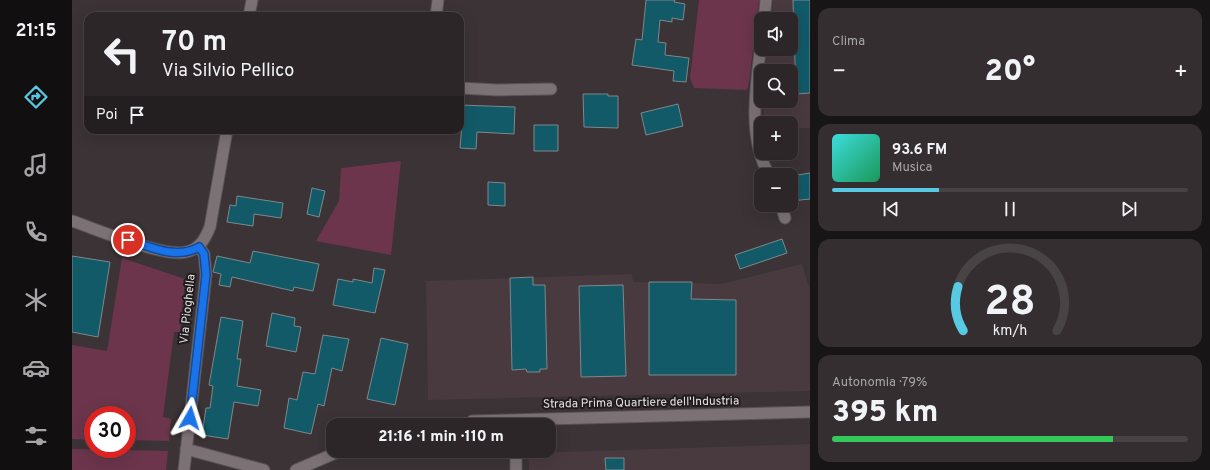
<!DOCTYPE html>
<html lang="it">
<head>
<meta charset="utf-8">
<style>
	:root { --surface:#2c2628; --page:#342e30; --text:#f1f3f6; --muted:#a6a5a8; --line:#484345; --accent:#57c9e2 }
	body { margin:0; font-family:Overpass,sans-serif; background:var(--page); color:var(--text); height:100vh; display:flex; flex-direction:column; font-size:15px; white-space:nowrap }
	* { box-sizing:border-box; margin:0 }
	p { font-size:13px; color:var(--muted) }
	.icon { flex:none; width:22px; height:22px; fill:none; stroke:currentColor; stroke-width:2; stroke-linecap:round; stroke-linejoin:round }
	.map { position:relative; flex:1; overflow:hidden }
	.panel { display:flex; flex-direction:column; gap:8px; padding:8px; background:#181516; width:400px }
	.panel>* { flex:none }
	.hud { position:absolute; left:12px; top:12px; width:380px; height:122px; border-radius:12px; box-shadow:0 4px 16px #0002,0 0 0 1px var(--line); background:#2c2628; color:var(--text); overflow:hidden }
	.tools { position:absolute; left:682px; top:12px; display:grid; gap:8px }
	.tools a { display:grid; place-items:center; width:44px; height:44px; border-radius:8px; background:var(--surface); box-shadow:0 4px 16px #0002,0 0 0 1px var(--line); font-size:20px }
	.speed { position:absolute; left:12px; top:406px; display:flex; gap:8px; font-size:20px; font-weight:700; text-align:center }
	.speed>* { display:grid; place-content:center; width:52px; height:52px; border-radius:50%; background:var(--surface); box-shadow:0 4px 16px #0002,0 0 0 1px var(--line); line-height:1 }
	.speed .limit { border:6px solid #d22; background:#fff; color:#111 }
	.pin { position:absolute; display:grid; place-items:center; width:34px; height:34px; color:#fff; margin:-17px; border:2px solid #fff; border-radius:50%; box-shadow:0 1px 4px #0007 }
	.me { position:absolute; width:44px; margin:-22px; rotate:6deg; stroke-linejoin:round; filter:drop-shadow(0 0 3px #0008) }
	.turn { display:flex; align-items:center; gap:14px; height:84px; padding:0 12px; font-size:18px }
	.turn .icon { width:52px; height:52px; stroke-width:2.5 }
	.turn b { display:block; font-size:28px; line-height:34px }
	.then { display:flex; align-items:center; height:38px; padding:0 12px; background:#0003; gap:8px; font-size:15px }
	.big { font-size:30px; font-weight:800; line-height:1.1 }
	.panel .tile { flex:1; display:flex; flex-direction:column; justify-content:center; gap:6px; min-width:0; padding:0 14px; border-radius:12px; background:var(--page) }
	.panel .dial { align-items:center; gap:0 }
	.dial svg { height:104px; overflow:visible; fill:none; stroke:var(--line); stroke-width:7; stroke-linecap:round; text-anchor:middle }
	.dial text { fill:var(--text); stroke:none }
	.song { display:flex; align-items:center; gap:12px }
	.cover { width:48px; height:48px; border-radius:6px; background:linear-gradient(135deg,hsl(180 70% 55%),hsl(150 70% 35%)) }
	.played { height:4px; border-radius:2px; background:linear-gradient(90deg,var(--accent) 30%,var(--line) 30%) }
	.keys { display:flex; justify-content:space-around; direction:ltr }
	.heat { display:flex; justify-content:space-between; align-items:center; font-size:22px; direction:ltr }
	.charge { height:6px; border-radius:3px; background:linear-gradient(90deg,#34c759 79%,var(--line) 0) }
	.trip { position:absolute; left:254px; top:418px; width:230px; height:40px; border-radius:12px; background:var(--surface); box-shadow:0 4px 16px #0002,0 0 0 1px var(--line); font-weight:800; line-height:40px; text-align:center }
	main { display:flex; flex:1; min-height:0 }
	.menu { display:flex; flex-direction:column; width:72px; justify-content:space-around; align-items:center; background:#120f10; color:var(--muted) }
	.menu .icon { width:28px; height:28px }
	.menu .current { color:var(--accent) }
	.menu b { font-size:18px; color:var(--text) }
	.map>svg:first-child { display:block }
</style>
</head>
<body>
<main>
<nav class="menu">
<b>21:15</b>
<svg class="icon current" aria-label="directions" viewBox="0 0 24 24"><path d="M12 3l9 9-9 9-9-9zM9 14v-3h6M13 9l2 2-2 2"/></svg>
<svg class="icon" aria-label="music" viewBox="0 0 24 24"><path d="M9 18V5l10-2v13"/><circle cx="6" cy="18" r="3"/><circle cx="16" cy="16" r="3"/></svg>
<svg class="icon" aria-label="phone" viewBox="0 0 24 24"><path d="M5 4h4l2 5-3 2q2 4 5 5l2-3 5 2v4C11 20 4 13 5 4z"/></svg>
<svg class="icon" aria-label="climate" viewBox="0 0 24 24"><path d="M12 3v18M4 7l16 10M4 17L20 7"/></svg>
<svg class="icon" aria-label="car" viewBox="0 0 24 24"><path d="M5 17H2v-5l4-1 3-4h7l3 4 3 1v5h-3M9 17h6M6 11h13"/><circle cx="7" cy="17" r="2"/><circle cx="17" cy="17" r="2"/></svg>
<svg class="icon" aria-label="filters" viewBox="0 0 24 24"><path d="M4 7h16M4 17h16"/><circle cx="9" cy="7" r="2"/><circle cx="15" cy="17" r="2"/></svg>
</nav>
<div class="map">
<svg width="738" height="470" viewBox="0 0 738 470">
	<rect width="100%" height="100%" fill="#3b3336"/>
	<path fill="#493a3f" d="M 701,0 L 738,0 L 738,128 L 719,128 L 719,123 L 692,123 L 692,101 L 719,101 L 719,71 L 693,71 L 695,49 L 719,49 L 719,19 L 699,19 Z
		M 730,264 L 738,290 L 738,391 L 356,400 L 354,281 L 560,274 L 561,282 L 650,284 Z
		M 738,444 L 738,470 L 457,470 L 456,453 Z"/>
	<path fill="#6c354c" d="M 627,0 L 687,0 L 677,83 L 675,90 L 622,88 L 618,78 Z
		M 329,161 L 319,255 L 244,241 L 267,201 L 269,168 Z
		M 50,258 L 113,279 L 108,332 L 102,332 L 91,417 L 99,419 L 97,441 L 55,440 L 55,415 L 21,415 L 21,440 L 0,439 L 0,345 L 35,351 Z
		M 0,449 L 96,451 L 94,470 L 0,470 Z"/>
	<path fill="#125a68" stroke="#7e888a" d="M 574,0 L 603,0 L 602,2 L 613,4 L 611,20 L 600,18 L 600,22 L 588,20 L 586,42 L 594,43 L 593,55 L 617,58 L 614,82 L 601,81 L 602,71 L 560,65 L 564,39 L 570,40 Z
		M 721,0 L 738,0 L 738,93 L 724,94 Z
		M 511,94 L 536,94 L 536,96 L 546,96 L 546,128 L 512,127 Z
		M 606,104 L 611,126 L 574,135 L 569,113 Z
		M 388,105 L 443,107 L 442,134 L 405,132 L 404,149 L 388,148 L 390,123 L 388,123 Z
		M 462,125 L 486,125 L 486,151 L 462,151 Z
		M 738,173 L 738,199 L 719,201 L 719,176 Z
		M 416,182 L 433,183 L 433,206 L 416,205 Z
		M 240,188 L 253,191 L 247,217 L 235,214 Z
		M 165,196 L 211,203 L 209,218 L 182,214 L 181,226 L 155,222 L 158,205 L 164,206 Z
		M 710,239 L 715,253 L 668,269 L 663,255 Z
		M 181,251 L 247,264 L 241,291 L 222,287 L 221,291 L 160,277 L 158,287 L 147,285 L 149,274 L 141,272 L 145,256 L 178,263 Z
		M 0,256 L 38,262 L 26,337 L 0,332 Z
		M 302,268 L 313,270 L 303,313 L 261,305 L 266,279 L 281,282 L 281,279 L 300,283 Z
		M 461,277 L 461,285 L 473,285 L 475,369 L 468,369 L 468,372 L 455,372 L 454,369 L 440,370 L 438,278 Z
		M 577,282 L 620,282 L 619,299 L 664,300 L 664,375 L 577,375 Z
		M 551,285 L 554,376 L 509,377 L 507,286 Z
		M 200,313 L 223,318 L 222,326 L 229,327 L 224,352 L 194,346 Z
		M 149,317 L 171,321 L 165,359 L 169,359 L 165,386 L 189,390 L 186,406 L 162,402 L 156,439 L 130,435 L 134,408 L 138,408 L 141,386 L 137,385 Z
		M 251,335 L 277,339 L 270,371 L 260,368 L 252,406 L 246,404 L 239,434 L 212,428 L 217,398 L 225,400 L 231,372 L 243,374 Z
		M 309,338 L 336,344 L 323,405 L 295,399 Z
		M 533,458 L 552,458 L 552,470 L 534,470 Z"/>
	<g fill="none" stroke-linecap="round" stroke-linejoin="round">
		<defs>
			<path id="street" d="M 177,16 L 180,0
				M 364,16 L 366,0
				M 692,19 L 694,0
				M 689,44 C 684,87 675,136 697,175
				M 388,88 L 425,90 L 479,89
				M 709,205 L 713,218
				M 0,221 C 24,229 92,258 114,252 C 128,249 133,239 138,227 L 155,130
				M 400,421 L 738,412
				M 114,449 L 192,470
				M 112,470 L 134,275 L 132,254 L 127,247
				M 224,470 L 266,452
				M 444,470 L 444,451"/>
		</defs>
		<use href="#street" stroke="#595255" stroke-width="13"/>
		<use href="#street" stroke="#7c7275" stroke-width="11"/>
	</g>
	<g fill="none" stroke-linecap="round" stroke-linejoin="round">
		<defs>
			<path id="route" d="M 56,240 C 79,247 104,260 127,247 L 132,254 L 134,275 L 118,418"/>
		</defs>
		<use href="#route" stroke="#114b97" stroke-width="10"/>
		<use href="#route" stroke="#1a73e8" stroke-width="7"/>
	</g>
	<g text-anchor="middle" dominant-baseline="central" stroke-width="4" stroke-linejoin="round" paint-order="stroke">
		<g font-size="12" fill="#e6e0e2" stroke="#201c1d">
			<text transform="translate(116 309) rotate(-84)">Via Pioghella</text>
			<text transform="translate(569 403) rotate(-1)">Strada Prima Quartiere dell'Industria</text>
		</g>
	</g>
</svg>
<div class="tools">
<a><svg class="icon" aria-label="sound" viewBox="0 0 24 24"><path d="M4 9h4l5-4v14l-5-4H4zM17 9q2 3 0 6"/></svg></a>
<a><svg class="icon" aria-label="search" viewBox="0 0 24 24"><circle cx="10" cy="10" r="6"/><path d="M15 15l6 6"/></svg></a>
<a>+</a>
<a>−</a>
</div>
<div class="speed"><div class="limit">30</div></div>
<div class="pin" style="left:56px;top:240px;background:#d93025"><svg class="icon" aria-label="arrive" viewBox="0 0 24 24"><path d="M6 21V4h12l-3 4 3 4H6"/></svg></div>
<svg class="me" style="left:118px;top:418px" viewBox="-20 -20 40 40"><path d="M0-17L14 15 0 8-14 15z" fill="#1a73e8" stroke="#fff" stroke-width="4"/></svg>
<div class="trip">21:16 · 1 min · 110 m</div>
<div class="hud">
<div class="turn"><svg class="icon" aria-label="left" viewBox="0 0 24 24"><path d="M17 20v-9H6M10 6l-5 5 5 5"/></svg><div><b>70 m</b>Via Silvio Pellico</div></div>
<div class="then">Poi<svg class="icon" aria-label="arrive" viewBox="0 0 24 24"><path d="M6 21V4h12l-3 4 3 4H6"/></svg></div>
</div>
</div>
<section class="panel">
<div class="tile"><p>Clima</p>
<div class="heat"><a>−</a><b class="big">20°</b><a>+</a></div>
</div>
<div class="tile">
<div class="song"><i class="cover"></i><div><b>93.6 FM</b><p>Musica</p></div></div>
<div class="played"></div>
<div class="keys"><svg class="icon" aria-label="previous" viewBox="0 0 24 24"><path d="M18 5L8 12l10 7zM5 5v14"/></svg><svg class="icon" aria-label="pause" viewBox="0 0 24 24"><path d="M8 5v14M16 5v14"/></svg><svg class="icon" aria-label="next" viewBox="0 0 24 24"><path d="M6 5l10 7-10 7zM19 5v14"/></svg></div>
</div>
<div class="tile dial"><svg viewBox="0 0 100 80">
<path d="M14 69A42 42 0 1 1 86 69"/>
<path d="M14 69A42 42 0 0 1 10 35" stroke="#57c9e2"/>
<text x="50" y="56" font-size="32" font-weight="700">28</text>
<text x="50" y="72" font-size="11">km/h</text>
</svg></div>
<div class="tile"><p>Autonomia · 79%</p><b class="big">395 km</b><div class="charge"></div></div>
</section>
</main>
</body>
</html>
